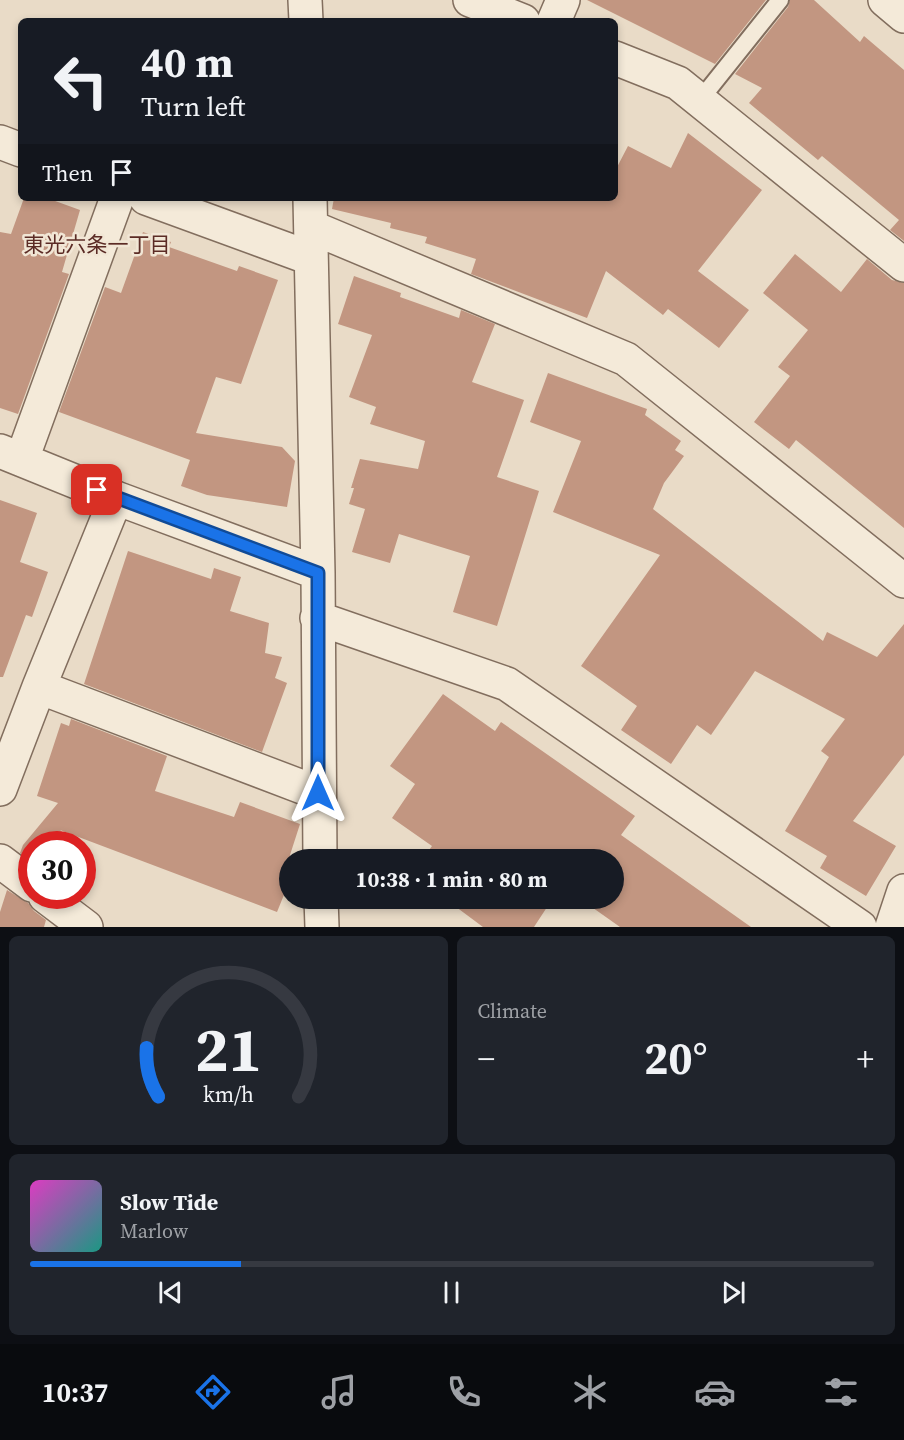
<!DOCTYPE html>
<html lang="en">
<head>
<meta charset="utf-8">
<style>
	:root { --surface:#171b24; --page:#20242c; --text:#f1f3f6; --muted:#9ea1a6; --line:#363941; --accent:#1a73e8 }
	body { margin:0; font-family:"Source Serif 4","Noto Sans JP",serif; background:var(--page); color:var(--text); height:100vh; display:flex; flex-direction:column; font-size:22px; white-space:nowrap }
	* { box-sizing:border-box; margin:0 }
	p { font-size:20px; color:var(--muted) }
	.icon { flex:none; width:33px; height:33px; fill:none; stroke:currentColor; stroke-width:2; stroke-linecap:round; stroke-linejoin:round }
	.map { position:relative; height:927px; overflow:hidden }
	.drawer { display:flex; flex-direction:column; gap:9px; padding:9px; background:#0d0f14; flex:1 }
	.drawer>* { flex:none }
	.guide { position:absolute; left:18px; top:18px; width:600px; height:183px; border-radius:9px; box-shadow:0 3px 9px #0003; background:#171b24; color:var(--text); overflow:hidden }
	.speed { position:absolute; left:18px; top:831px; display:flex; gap:12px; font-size:30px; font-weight:700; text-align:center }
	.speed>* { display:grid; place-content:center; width:78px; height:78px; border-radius:50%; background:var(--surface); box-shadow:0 3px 9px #0003; line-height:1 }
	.speed .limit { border:9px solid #d22; background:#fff; color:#111 }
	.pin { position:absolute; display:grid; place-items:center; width:51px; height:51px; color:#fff; margin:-26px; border-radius:12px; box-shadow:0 3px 9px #0006 }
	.me { position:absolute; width:66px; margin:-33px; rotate:0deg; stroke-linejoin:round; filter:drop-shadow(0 0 4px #0008) }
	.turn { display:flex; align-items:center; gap:21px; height:126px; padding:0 24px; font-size:27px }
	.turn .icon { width:78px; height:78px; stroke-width:2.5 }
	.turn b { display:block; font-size:42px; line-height:51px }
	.then { display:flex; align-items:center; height:57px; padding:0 24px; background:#0003; gap:12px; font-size:22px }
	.big { font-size:45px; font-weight:700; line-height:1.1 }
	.drawer .widget { flex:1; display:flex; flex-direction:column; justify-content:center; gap:9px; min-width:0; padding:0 21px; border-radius:9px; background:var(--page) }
	.drawer .dial { align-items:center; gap:0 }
	.dial svg { height:156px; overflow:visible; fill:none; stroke:var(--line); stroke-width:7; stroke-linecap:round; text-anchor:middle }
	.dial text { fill:var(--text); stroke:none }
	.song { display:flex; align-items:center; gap:18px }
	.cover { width:72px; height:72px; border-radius:9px; background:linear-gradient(135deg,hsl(310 70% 55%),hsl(170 70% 35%)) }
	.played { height:6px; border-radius:3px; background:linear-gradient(90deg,var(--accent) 25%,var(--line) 25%) }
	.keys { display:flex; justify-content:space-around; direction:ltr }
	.heat { display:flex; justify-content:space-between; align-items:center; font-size:33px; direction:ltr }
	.drawer .tiles { flex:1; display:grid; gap:9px; grid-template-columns:1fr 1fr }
	.widget:last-child { grid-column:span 2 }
	.trip { position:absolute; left:279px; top:849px; width:345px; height:60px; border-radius:30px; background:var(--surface); box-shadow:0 3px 9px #0003; font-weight:700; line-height:60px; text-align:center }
	.tabs { display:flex; height:96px; justify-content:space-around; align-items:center; background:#090b0e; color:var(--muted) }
	.tabs .icon { width:42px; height:42px }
	.tabs .current { color:var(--accent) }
	.tabs b { font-size:27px; color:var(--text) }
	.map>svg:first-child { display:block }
</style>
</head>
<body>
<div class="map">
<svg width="904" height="927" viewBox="0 0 904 927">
	<rect width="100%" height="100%" fill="#e9dbc7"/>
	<path fill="#c29681" d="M 587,0 L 766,0 L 715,64 Z
		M 790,0 L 814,0 L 860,42 L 864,36 L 904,70 L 904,241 L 890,230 L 899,220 L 822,156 L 818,160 L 749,103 L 762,88 L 735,74 L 788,7 Z
		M 688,133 L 762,190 L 698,271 L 749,310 L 719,348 L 668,309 L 663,315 L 606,271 L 587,318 L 471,274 L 476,259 L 425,243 L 427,237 L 390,228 L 391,223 L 332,209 L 334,198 L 615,198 L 615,171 L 628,146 L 671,168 Z
		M 24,198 L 47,198 L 80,210 L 62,272 L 69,274 L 18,414 L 0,408 L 0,232 L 11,234 Z
		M 143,232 L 171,242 L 169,247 L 237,271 L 239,266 L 278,280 L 241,384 L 216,377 L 196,433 L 282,447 L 295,461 L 287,507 L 207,495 L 181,486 L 190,460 L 59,412 L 105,287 L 121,293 Z
		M 795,254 L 841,292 L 867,259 L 892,280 L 904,283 L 904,528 L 796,440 L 789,449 L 754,422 L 790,376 L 778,367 L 808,330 L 763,293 Z
		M 354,276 L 401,293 L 400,297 L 459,318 L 461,310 L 495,324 L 472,382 L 524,400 L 497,477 L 539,491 L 497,626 L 453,612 L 470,556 L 399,534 L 390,563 L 352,552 L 365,509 L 349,504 L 354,488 L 351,488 L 360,459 L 418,469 L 425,441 L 370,424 L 376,407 L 349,397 L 372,335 L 338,324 Z
		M 548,373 L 647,409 L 645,415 L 681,441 L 675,450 L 684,456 L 664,483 L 653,509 L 823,641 L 827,632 L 877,657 L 904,624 L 904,755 L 853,821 L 896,846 L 866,896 L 820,868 L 827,856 L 785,831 L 829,757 L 821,751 L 845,719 L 755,671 L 711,735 L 697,725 L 671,764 L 621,730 L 637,706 L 581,666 L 660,555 L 553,512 L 581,441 L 530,422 Z
		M 0,500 L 37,513 L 20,562 L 48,572 L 32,617 L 26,615 L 3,677 L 0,677 Z
		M 128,551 L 211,579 L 214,568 L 241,577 L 230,611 L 269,623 L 265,653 L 282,657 L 275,678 L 287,683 L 262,752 L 84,684 Z
		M 443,694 L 495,731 L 501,722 L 635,816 L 621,835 L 751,927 L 620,927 L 579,898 L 614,898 L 614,860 L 422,860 L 432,846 L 392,818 L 415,784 L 390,766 Z
		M 71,719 L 167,756 L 155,791 L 234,817 L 240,802 L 300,824 L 290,855 L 290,880 L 277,912 L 60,830 L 73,841 L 72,844 L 32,844 L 32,861 L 20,853 L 23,845 L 58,803 L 37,796 L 61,723 L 69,726 Z
		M 7,890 L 28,903 L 34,911 L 46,920 L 44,927 L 0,927 L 0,912 Z
		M 444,898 L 553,898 L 534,927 L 483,927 Z"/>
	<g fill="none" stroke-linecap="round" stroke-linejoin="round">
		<defs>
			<path id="lane" d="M 700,100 L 780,0"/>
			<path id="street" d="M 305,0 L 306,21
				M 470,0 L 523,21
				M 885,0 L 904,16
				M 554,21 L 563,0
				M 615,58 L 678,83 L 904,265
				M 0,142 L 21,150
				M 146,198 L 310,258
				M 310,198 L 318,573 L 320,860
				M 311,227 L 626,359 L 904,581
				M 0,451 L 116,498 L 318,573
				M 22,459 L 117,198
				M 317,618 L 507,684 L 860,927
				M 39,687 L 318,793
				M 0,789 L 39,687 L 116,498
				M 0,861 L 32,885
				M 45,896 L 86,927
				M 321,898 L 322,927
				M 892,927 L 904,891"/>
		</defs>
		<use href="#lane" stroke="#826e5e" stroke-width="20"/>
		<use href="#street" stroke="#826e5e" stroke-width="36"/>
		<use href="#lane" stroke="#f4ead9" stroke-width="16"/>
		<use href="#street" stroke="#f4ead9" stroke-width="33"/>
	</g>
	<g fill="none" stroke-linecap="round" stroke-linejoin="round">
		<defs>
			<path id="route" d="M 97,490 L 318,573 L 318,793"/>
		</defs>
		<use href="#route" stroke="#114b97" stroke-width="15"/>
		<use href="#route" stroke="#1a73e8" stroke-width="10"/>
	</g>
	<g text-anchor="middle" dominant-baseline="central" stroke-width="5" stroke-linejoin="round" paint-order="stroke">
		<g font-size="21" fill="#5b2b25" stroke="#f1e6d5">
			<text x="97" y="244">東光六条一丁目</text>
		</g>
	</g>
</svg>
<div class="speed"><div class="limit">30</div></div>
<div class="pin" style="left:97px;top:490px;background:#d93025"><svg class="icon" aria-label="arrive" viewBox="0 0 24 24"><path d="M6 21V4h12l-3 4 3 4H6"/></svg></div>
<svg class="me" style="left:318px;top:793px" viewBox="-20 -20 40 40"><path d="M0-17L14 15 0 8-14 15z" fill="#1a73e8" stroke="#fff" stroke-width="4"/></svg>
<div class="trip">10:38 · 1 min · 80 m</div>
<div class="guide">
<div class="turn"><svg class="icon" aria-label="left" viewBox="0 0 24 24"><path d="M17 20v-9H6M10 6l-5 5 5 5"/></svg><div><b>40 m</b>Turn left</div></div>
<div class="then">Then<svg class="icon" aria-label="arrive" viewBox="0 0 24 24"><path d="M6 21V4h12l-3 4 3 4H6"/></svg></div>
</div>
</div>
<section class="drawer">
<div class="tiles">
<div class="widget dial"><svg viewBox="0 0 100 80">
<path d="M14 69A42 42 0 1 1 86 69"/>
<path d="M14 69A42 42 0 0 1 8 44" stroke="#1a73e8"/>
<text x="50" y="56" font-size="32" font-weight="700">21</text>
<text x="50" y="72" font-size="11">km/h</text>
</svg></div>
<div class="widget"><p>Climate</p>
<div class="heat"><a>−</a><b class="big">20°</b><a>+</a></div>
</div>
<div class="widget">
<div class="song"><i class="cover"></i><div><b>Slow Tide</b><p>Marlow</p></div></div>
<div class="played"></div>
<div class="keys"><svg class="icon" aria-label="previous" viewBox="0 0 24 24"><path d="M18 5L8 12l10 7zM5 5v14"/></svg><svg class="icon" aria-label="pause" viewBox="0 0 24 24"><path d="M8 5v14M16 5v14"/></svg><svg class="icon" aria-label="next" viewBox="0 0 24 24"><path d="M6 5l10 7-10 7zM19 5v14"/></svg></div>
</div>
</div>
</section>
<nav class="tabs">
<b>10:37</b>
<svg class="icon current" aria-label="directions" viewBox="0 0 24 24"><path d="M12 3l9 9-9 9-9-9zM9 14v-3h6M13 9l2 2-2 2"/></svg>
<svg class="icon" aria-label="music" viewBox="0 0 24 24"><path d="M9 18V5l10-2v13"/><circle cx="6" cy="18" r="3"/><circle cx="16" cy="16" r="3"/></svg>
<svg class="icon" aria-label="phone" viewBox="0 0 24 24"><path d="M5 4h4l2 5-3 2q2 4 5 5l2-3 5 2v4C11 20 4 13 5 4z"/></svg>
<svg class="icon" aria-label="climate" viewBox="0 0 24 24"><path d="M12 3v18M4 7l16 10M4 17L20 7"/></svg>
<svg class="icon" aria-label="car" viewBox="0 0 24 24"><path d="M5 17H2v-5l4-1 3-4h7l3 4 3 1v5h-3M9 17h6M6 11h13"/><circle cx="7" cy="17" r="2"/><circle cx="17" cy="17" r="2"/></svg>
<svg class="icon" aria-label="filters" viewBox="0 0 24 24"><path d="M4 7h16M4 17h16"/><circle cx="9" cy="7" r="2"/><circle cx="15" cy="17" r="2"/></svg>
</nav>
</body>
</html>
